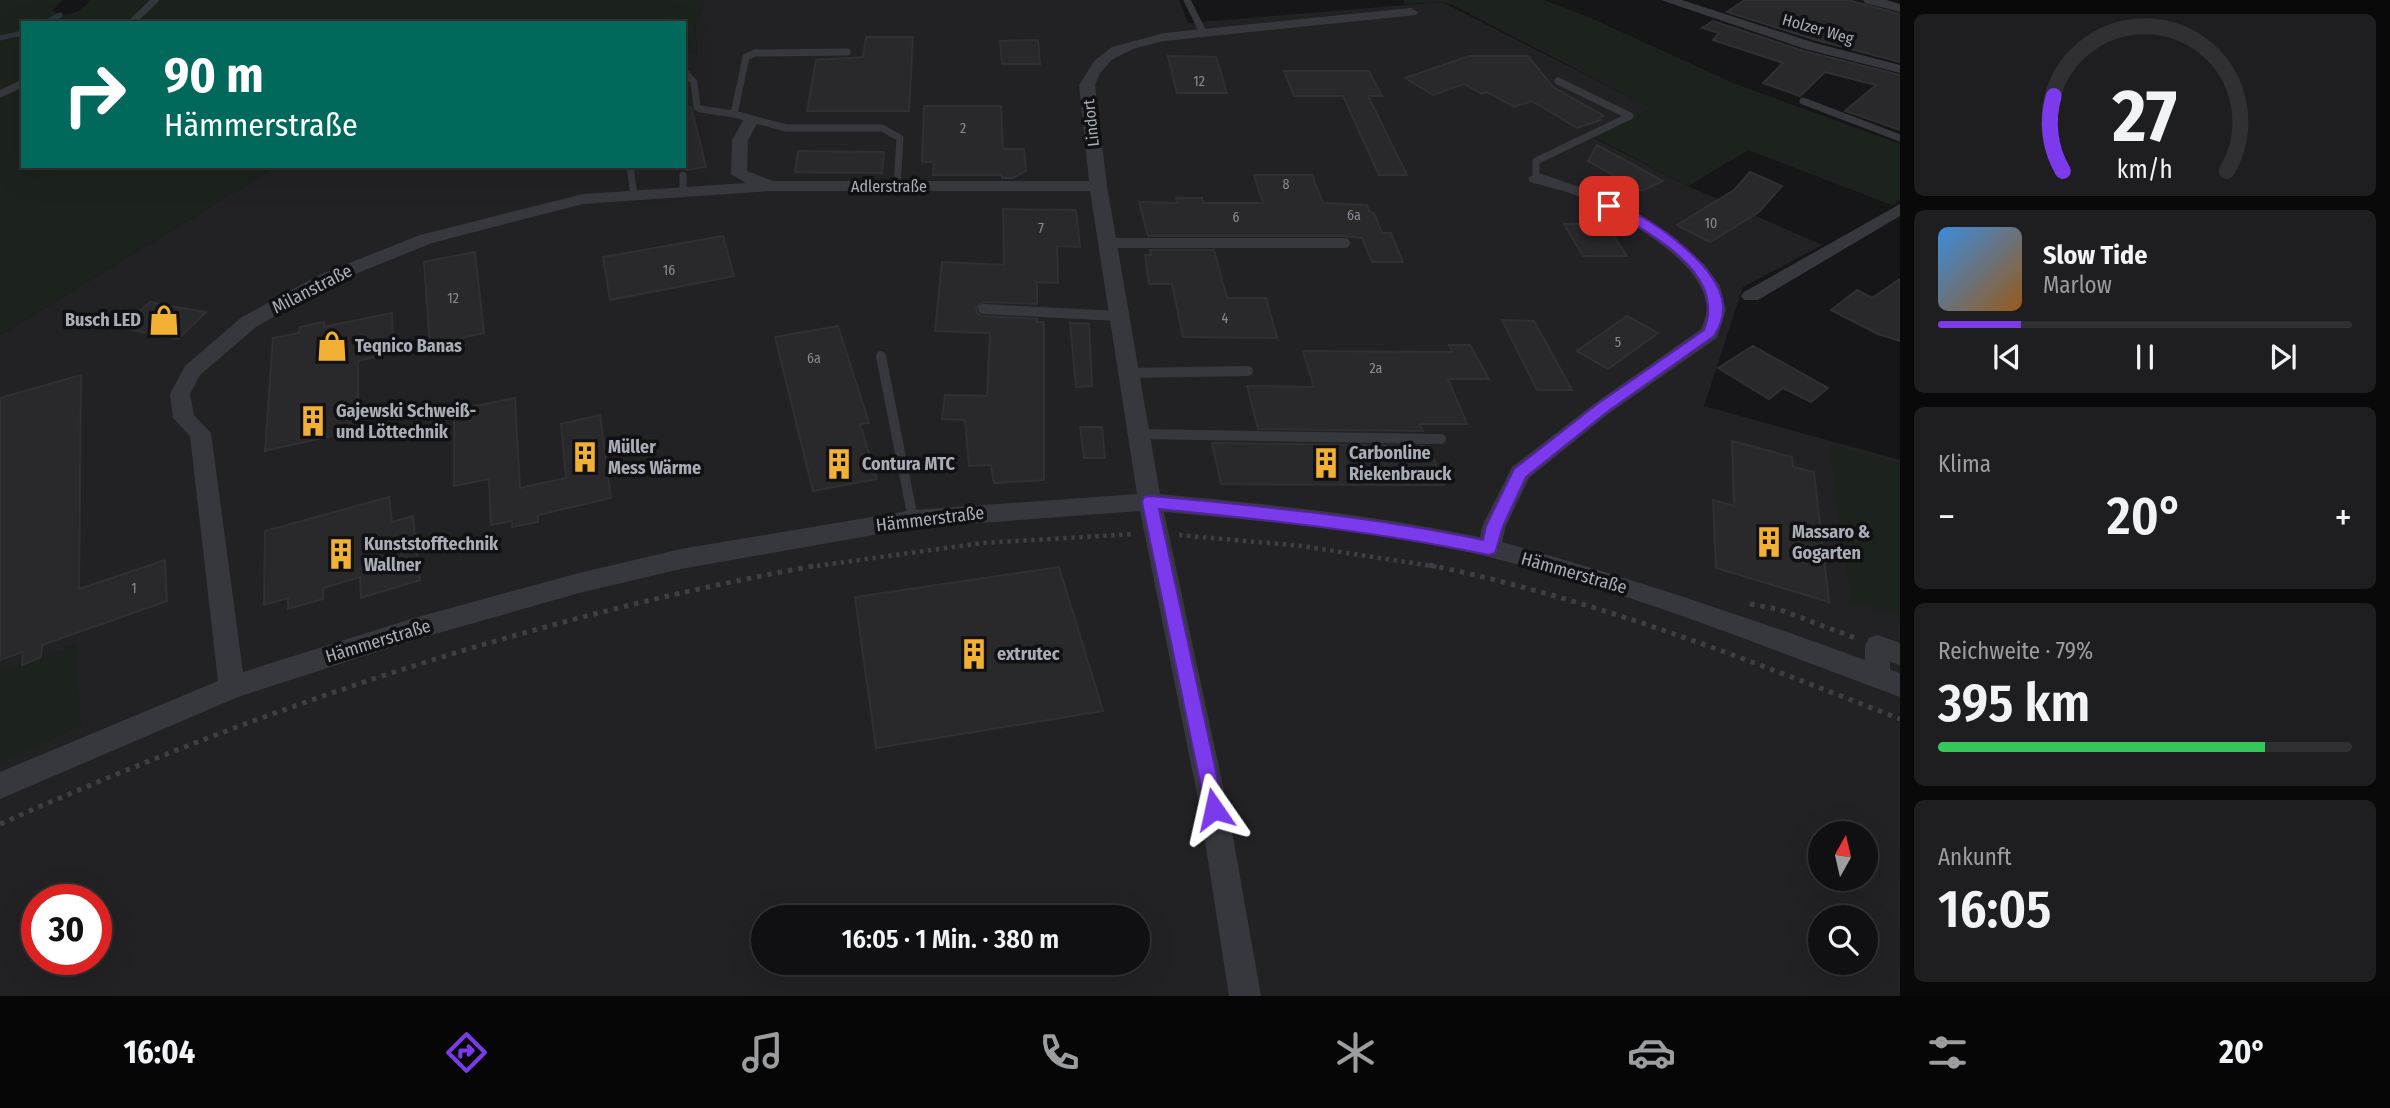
<!DOCTYPE html>
<html lang="de">
<head>
<meta charset="utf-8">
<style>
	:root { --surface:#101012; --page:#1e1e20; --text:#f1f3f6; --muted:#9c9d9f; --line:#303032; --accent:#7c3aed }
	body { margin:0; font-family:"Fira Sans Condensed",sans-serif; background:var(--page); color:var(--text); height:100vh; display:flex; flex-direction:column; font-size:26px; white-space:nowrap }
	* { box-sizing:border-box; margin:0 }
	p { font-size:23px; color:var(--muted) }
	.icon { flex:none; width:38px; height:38px; fill:none; stroke:currentColor; stroke-width:2; stroke-linecap:round; stroke-linejoin:round }
	.map { position:relative; flex:1; overflow:hidden }
	.drawer { display:flex; flex-direction:column; gap:14px; padding:14px; background:#09090a; width:490px }
	.drawer>* { flex:none }
	.guide { position:absolute; left:21px; top:21px; width:665px; height:147px; border-radius:0px; box-shadow:0 7px 28px #0002,0 0 0 2px var(--line); background:#00695c; color:#fff; overflow:hidden }
	.needle { width:46px; rotate:8deg }
	.controls { position:absolute; left:1808px; top:821px; display:grid; gap:14px }
	.controls a { display:grid; place-items:center; width:70px; height:70px; border-radius:50%; background:var(--surface); box-shadow:0 7px 28px #0002,0 0 0 2px var(--line); font-size:35px }
	.speed { position:absolute; left:21px; top:884px; display:flex; gap:14px; font-size:35px; font-weight:700; text-align:center }
	.speed>* { display:grid; place-content:center; width:91px; height:91px; border-radius:50%; background:var(--surface); box-shadow:0 7px 28px #0002,0 0 0 2px var(--line); line-height:1 }
	.speed .limit { border:10px solid #d22; background:#fff; color:#111 }
	.pin { position:absolute; display:grid; place-items:center; width:60px; height:60px; color:#fff; margin:-30px; border-radius:14px; box-shadow:0 4px 10px #0006 }
	.me { position:absolute; width:77px; margin:-38px; rotate:349deg; stroke-linejoin:round; filter:drop-shadow(0 0 5px #0008) }
	.turn { display:flex; align-items:center; gap:24px; height:147px; padding:0 28px; font-size:32px }
	.turn .icon { width:91px; height:91px; stroke-width:2.5 }
	.turn b { display:block; font-size:49px; line-height:60px }
	.big { font-size:52px; font-weight:600; line-height:1.1 }
	.drawer .tile { flex:1; display:flex; flex-direction:column; justify-content:center; gap:10px; min-width:0; padding:0 24px; border-radius:10px; background:var(--page) }
	.drawer .dial { align-items:center; gap:0 }
	.dial svg { height:182px; overflow:visible; fill:none; stroke:var(--line); stroke-width:7; stroke-linecap:round; text-anchor:middle }
	.dial text { fill:var(--text); stroke:none }
	.song { display:flex; align-items:center; gap:21px }
	.cover { width:84px; height:84px; border-radius:10px; background:linear-gradient(135deg,hsl(210 70% 55%),hsl(30 70% 35%)) }
	.played { height:7px; border-radius:4px; background:linear-gradient(90deg,var(--accent) 20%,var(--line) 20%) }
	.keys { display:flex; justify-content:space-around; direction:ltr }
	.heat { display:flex; justify-content:space-between; align-items:center; font-size:38px; direction:ltr }
	.charge { height:10px; border-radius:5px; background:linear-gradient(90deg,#34c759 79%,var(--line) 0) }
	.trip { position:absolute; left:751px; top:905px; width:399px; height:70px; border-radius:35px; background:var(--surface); box-shadow:0 7px 28px #0002,0 0 0 2px var(--line); font-weight:600; line-height:70px; text-align:center }
	.tab-bar { display:flex; height:112px; justify-content:space-around; align-items:center; background:#060607; color:var(--muted) }
	.tab-bar .icon { width:49px; height:49px }
	.tab-bar .active { color:var(--accent) }
	.tab-bar b { font-size:32px; color:var(--text) }
	main { display:flex; flex:1; min-height:0 }
	.map>svg:first-child { display:block }
</style>
</head>
<body>
<main>
<div class="map">
<svg width="1900" height="996" viewBox="0 0 1900 996">
	<rect width="100%" height="100%" fill="#161618"/>
	<path fill="#222225" fill-rule="evenodd" d="M 705,0 L 1179,0 L 1188,23 L 1442,2 L 1651,108 L 1594,138 L 1688,186 L 1822,245 L 1743,287 L 1704,406 L 1900,460 L 1900,996 L 0,996 L 0,335 L 277,166 L 684,166 L 684,54 L 697,54 L 695,26 ZM 1820,833 L 1866,833 L 1866,878 L 1820,878 ZM 37,900 L 96,900 L 96,959 L 37,959 ZM 763,917 L 1138,917 L 1138,962 L 763,962 ZM 1820,917 L 1866,917 L 1866,962 L 1820,962 Z"/>
	<path fill="#1c231d" d="M 0,0 L 62,0 L 52,11 C 67,19 80,13 90,0 L 705,0 L 695,26 L 697,54 L 684,54 L 684,23 L 23,23 L 23,166 L 277,166 L 0,335 Z
		M 1403,0 L 1544,0 L 1593,19 L 1733,83 L 1900,144 L 1900,199 L 1892,205 L 1748,150 L 1688,186 L 1594,137 L 1650,108 L 1453,5 L 1442,2 L 1405,4 Z
		M 1829,444 L 1900,464 L 1900,617 L 1851,601 Z
		M 76,644 L 81,726 L 0,763 L 0,671 Z"/>
	<g fill="none" stroke-linecap="round" stroke-linejoin="round">
		<path stroke="#2c353c" stroke-width="5" d="M 45,23 L 60,15
			M 0,38 L 23,33"/>
	</g>
	<path fill="#29292c" stroke="#303034" stroke-width="2" d="M 1745,0 L 1848,0 L 1900,14 L 1900,62 L 1816,40 L 1727,12 Z
		M 1713,21 L 1804,51 L 1900,75 L 1900,130 L 1845,111 L 1876,85 L 1825,72 L 1800,96 L 1763,83 L 1783,63 L 1713,40 L 1719,33 L 1702,28 Z
		M 866,37 L 913,37 L 909,111 L 807,111 L 816,60 L 863,57 Z
		M 1038,40 L 1040,64 L 1002,64 L 1000,41 Z
		M 1168,56 L 1216,57 L 1227,93 L 1177,93 Z
		M 1469,56 L 1528,56 L 1553,87 L 1604,116 L 1598,118 L 1601,120 L 1577,128 L 1532,101 L 1514,107 L 1487,92 L 1482,94 L 1464,84 L 1433,95 L 1405,78 Z
		M 1284,71 L 1369,71 L 1382,96 L 1368,96 L 1407,175 L 1379,175 L 1343,96 L 1294,96 Z
		M 924,106 L 1001,106 L 1003,149 L 1024,149 L 1026,171 L 1013,178 L 1002,178 L 1002,175 L 933,175 L 934,162 L 922,162 Z
		M 691,107 L 706,167 L 686,170 L 684,108 Z
		M 1597,145 L 1663,181 L 1642,191 L 1588,161 Z
		M 798,151 L 884,152 L 882,173 L 795,172 Z
		M 1750,172 L 1782,186 L 1759,212 L 1710,242 L 1677,225 L 1734,190 Z
		M 1254,175 L 1312,175 L 1323,203 L 1367,205 L 1369,211 L 1374,213 L 1382,233 L 1391,233 L 1403,262 L 1372,262 L 1362,238 L 1345,236 L 1148,236 L 1139,202 L 1178,203 L 1176,198 L 1202,198 L 1203,203 L 1263,203 Z
		M 1003,209 L 1076,210 L 1080,247 L 1057,246 L 1058,283 L 1037,282 L 1037,304 L 983,302 L 976,308 L 977,313 L 982,316 L 1037,319 L 1037,322 L 1044,322 L 1044,480 L 994,483 L 991,465 L 969,466 L 965,420 L 942,419 L 945,395 L 987,396 L 990,333 L 935,331 L 942,262 L 1004,265 Z
		M 1564,224 L 1602,224 L 1609,229 L 1627,256 L 1583,256 Z
		M 723,236 L 734,276 L 610,300 L 603,257 Z
		M 1150,250 L 1214,250 L 1227,298 L 1266,298 L 1277,338 L 1183,337 L 1172,284 L 1149,284 L 1145,255 L 1151,255 Z
		M 475,252 L 484,333 L 430,345 L 424,262 Z
		M 1900,279 L 1900,341 L 1878,334 L 1831,310 L 1857,290 L 1872,298 Z
		M 150,302 L 164,305 L 206,312 L 178,339 L 121,328 Z
		M 392,313 L 393,353 L 358,361 L 358,430 L 265,451 L 273,338 L 299,333 L 300,327 L 324,322 L 324,327 Z
		M 1627,316 L 1658,333 L 1608,369 L 1577,351 Z
		M 1502,320 L 1534,321 L 1572,390 L 1537,390 Z
		M 1070,323 L 1089,324 L 1092,386 L 1076,387 Z
		M 838,326 L 869,423 L 860,424 L 877,479 L 813,491 L 775,337 Z
		M 1449,345 L 1470,345 L 1489,379 L 1448,379 L 1467,424 L 1420,424 L 1423,431 L 1258,429 L 1247,386 L 1314,387 L 1303,351 L 1452,352 Z
		M 1753,346 L 1796,370 L 1828,388 L 1811,402 L 1783,388 L 1769,399 L 1718,368 Z
		M 81,375 L 79,589 L 165,560 L 167,601 L 42,645 L 41,657 L 22,665 L 23,652 L 0,660 L 0,398 Z
		M 515,398 L 520,488 L 566,478 L 561,424 L 600,415 L 611,498 L 538,515 L 538,522 L 512,527 L 512,521 L 491,525 L 489,479 L 454,486 L 454,410 Z
		M 1080,427 L 1102,427 L 1105,458 L 1084,458 Z
		M 1732,441 L 1792,457 L 1793,467 L 1814,472 L 1829,602 L 1716,568 L 1713,500 L 1734,506 Z
		M 1212,443 L 1429,446 L 1444,485 L 1221,484 Z
		M 389,497 L 392,522 L 413,516 L 420,580 L 361,598 L 360,577 L 323,588 L 323,599 L 288,609 L 288,598 L 264,605 L 265,531 Z
		M 1059,567 L 1103,711 L 876,748 L 855,597 Z"/>
	<g fill="none" stroke-linecap="round" stroke-linejoin="round">
		<path stroke="#3d3f44" stroke-width="4.5" stroke-dasharray="3.5 4.5" stroke-linecap="butt" d="M 1179,535 L 1302,546 L 1438,567
			M 809,567 L 982,543 L 1135,534"/>
		<path stroke="#3d3f44" stroke-width="5" stroke-dasharray="4.5 6" stroke-linecap="butt" d="M 1429,565 C 1592,598 1746,659 1900,719
			M 1750,604 L 1778,609 L 1858,639
			M 0,824 C 264,707 534,616 819,565"/>
		<path stroke="#37383d" stroke-width="7" d="M 1187,0 L 1203,32
			M 131,23 L 155,0
			M 684,71 L 694,82 L 697,107 L 700,109 L 734,114 L 786,128 L 882,128 L 900,138 L 897,186
			M 0,94 L 23,83
			M 1803,101 L 1900,138
			M 734,114 L 746,57 L 755,53 L 847,52
			M 630,166 L 634,196
			M 683,175 L 683,192
			M 1536,178 L 1536,161 L 1630,116 L 1558,81
			M 1107,243 L 1345,243"/>
		<path stroke="#37383d" stroke-width="10" d="M 1107,243 L 1345,243
			M 983,309 L 1119,316
			M 881,356 L 913,519
			M 1129,373 L 1248,371
			M 1139,434 L 1441,439"/>
		<path fill="#37383d" fill-rule="evenodd" d="M 1661,0 L 1682,0 L 1815,43 L 1900,65 L 1900,73 L 1805,49 Z
			M 1863,0 L 1886,0 L 1900,4 L 1900,12 L 1865,3 Z
			M 1411,8 L 1418,12 L 1416,15 L 1164,41 L 1133,49 L 1113,59 L 1100,73 L 1095,85 L 1107,186 L 1160,494 C 1268,504 1374,515 1480,537 L 1482,526 L 1512,467 L 1594,404 L 1701,329 C 1704,321 1708,312 1706,303 C 1700,259 1619,214 1582,198 C 1565,190 1547,187 1530,182 L 1528,178 L 1536,173 L 1542,174 L 1610,198 L 1670,234 L 1705,265 L 1720,286 L 1726,310 L 1717,338 L 1608,414 L 1529,478 L 1506,526 L 1502,542 C 1625,576 1745,616 1865,660 L 1865,646 L 1869,638 L 1878,635 L 1900,643 L 1900,665 L 1890,662 L 1890,670 L 1900,673 L 1900,697 C 1765,647 1630,592 1489,557 C 1382,531 1273,522 1164,512 L 1228,809 L 1261,996 L 1229,996 L 1200,809 L 1140,511 L 913,528 L 681,569 L 579,593 L 414,640 L 238,697 L 0,799 L 0,772 L 218,681 L 190,436 L 173,418 L 170,394 L 185,366 L 242,317 L 319,275 L 420,235 L 583,194 L 746,183 L 731,174 L 732,140 L 745,117 L 751,115 L 759,120 L 748,140 L 747,171 L 773,181 L 1089,181 L 1079,85 L 1095,60 L 1112,47 L 1164,33 ZM 771,191 L 1090,191 L 1137,494 L 913,510 L 681,549 L 579,573 L 414,618 L 243,672 L 211,433 L 194,415 L 190,394 L 200,375 L 256,327 L 333,283 L 432,243 L 583,204 Z
			M 1900,204 L 1900,216 L 1758,300 L 1744,300 L 1741,296 L 1744,292 Z"/>
	</g>
	<path fill="#7c3aed" stroke="#51269a" stroke-width="2" d="M 1609,202 C 1646,213 1713,261 1722,299 C 1725,312 1721,325 1714,336 L 1607,412 L 1526,477 L 1503,526 L 1495,553 L 1489,555 C 1379,532 1270,520 1159,509 L 1224,809 L 1221,816 L 1214,818 L 1207,816 L 1142,502 L 1144,497 L 1150,496 C 1262,506 1372,517 1483,540 L 1486,526 L 1514,469 L 1596,405 L 1704,330 C 1728,272 1646,231 1605,208 L 1605,203 Z"/>
	<defs>
		<symbol id="shop-bare" viewBox="-9 -9 18 18"><path d="M-5-2.5h2.3a2.7 3.5 0 0 1 5.4 0H5L5.5 6h-11ZM-1.5-2.5h3a1.5 2.3 0 0 0-3 0Z" fill="#f2b134" stroke="#111113" stroke-width="2.5" paint-order="stroke"/></symbol>
		<symbol id="building-bare" viewBox="-9 -9 18 18"><path d="M-4-6H4V6H1V3H-1V6H-4ZM-2.5-4.3h1.7v1.8h-1.7ZM.8-4.3h1.7v1.8H.8ZM-2.5-1h1.7V.8h-1.7ZM.8-1h1.7V.8H.8Z" fill="#f2b134" stroke="#111113" stroke-width="2.5" paint-order="stroke"/></symbol>
	</defs>
	<g fill-rule="evenodd">
		<use href="#shop-bare" x="142" y="298" width="44" height="44"/>
		<use href="#shop-bare" x="310" y="324" width="44" height="44"/>
		<use href="#building-bare" x="291" y="399" width="44" height="44"/>
		<use href="#building-bare" x="563" y="435" width="44" height="44"/>
		<use href="#building-bare" x="1304" y="441" width="44" height="44"/>
		<use href="#building-bare" x="817" y="442" width="44" height="44"/>
		<use href="#building-bare" x="1747" y="520" width="44" height="44"/>
		<use href="#building-bare" x="319" y="532" width="44" height="44"/>
		<use href="#building-bare" x="952" y="632" width="44" height="44"/>
	</g>
	<g text-anchor="middle" dominant-baseline="central" stroke-width="7" stroke-linejoin="round" paint-order="stroke">
		<g font-size="14" fill="#888b94">
			<text x="1199" y="81">12</text>
			<text x="963" y="128">2</text>
			<text x="1286" y="184">8</text>
			<text x="1354" y="215">6a</text>
			<text x="1236" y="217">6</text>
			<text x="1711" y="223">10</text>
			<text x="1041" y="228">7</text>
			<text x="669" y="270">16</text>
			<text x="453" y="298">12</text>
			<text x="1225" y="318">4</text>
			<text x="1618" y="342">5</text>
			<text x="814" y="358">6a</text>
			<text x="1376" y="368">2a</text>
			<text x="134" y="588">1</text>
		</g>
		<g font-size="16" fill="#a8adb8" stroke="#111113">
			<text transform="translate(1818 29) rotate(16)">Holzer Weg</text>
			<text transform="translate(1091 123) rotate(-96)">Lindort</text>
			<text x="889" y="186">Adlerstraße</text>
		</g>
		<g font-size="18" fill="#a8adb8" stroke="#111113">
			<text transform="translate(312 289) rotate(-27)">Milanstraße</text>
			<text transform="translate(930 519) rotate(-7)">Hämmerstraße</text>
			<text transform="translate(1574 573) rotate(16)">Hämmerstraße</text>
			<text transform="translate(378 641) rotate(-17)">Hämmerstraße</text>
		</g>
		<g font-size="18" font-weight="bold" fill="#a8adb8" stroke="#111113" text-anchor="start">
			<text x="141" y="320" text-anchor="end">Busch LED</text>
			<text x="355" y="346">Teqnico Banas</text>
			<text x="336" y="411">Gajewski Schweiß-<tspan x="336" dy="21">und Löttechnik</tspan></text>
			<text x="608" y="447">Müller<tspan x="608" dy="21">Mess Wärme</tspan></text>
			<text x="1349" y="453">Carbonline<tspan x="1349" dy="21">Riekenbrauck</tspan></text>
			<text x="862" y="464">Contura MTC</text>
			<text x="1792" y="532">Massaro &amp;<tspan x="1792" dy="21">Gogarten</tspan></text>
			<text x="364" y="544">Kunststofftechnik<tspan x="364" dy="21">Wallner</tspan></text>
			<text x="997" y="654">extrutec</text>
		</g>
	</g>
</svg>
<div class="controls">
<a><svg class="needle" viewBox="-14 -14 28 28"><path d="M0-13l5 13h-10z" fill="#e53935"/><path d="M0 13l5-13h-10z" fill="#9c9d9f"/></svg></a>
<a><svg class="icon" aria-label="search" viewBox="0 0 24 24"><circle cx="10" cy="10" r="6"/><path d="M15 15l6 6"/></svg></a>
</div>
<div class="speed"><div class="limit">30</div></div>
<div class="pin" style="left:1609px;top:206px;background:#d93025"><svg class="icon" aria-label="arrive" viewBox="0 0 24 24"><path d="M6 21V4h12l-3 4 3 4H6"/></svg></div>
<svg class="me" style="left:1214px;top:809px" viewBox="-20 -20 40 40"><path d="M0-17L14 15 0 8-14 15z" fill="#7c3aed" stroke="#fff" stroke-width="4"/></svg>
<div class="trip">16:05 · 1 Min. · 380 m</div>
<div class="guide">
<div class="turn"><svg class="icon" aria-label="right" viewBox="0 0 24 24"><path d="M7 20v-9h11M14 6l5 5-5 5"/></svg><div><b>90 m</b>Hämmerstraße</div></div>
</div>
</div>
<section class="drawer">
<div class="tile dial"><svg viewBox="0 0 100 80">
<path d="M14 69A42 42 0 1 1 86 69"/>
<path d="M14 69A42 42 0 0 1 10 36" stroke="#7c3aed"/>
<text x="50" y="56" font-size="32" font-weight="700">27</text>
<text x="50" y="72" font-size="11">km/h</text>
</svg></div>
<div class="tile">
<div class="song"><i class="cover"></i><div><b>Slow Tide</b><p>Marlow</p></div></div>
<div class="played"></div>
<div class="keys"><svg class="icon" aria-label="previous" viewBox="0 0 24 24"><path d="M18 5L8 12l10 7zM5 5v14"/></svg><svg class="icon" aria-label="pause" viewBox="0 0 24 24"><path d="M8 5v14M16 5v14"/></svg><svg class="icon" aria-label="next" viewBox="0 0 24 24"><path d="M6 5l10 7-10 7zM19 5v14"/></svg></div>
</div>
<div class="tile"><p>Klima</p>
<div class="heat"><a>−</a><b class="big">20°</b><a>+</a></div>
</div>
<div class="tile"><p>Reichweite · 79%</p><b class="big">395 km</b><div class="charge"></div></div>
<div class="tile"><p>Ankunft</p><b class="big">16:05</b></div>
</section>
</main>
<nav class="tab-bar">
<b>16:04</b>
<svg class="icon active" aria-label="directions" viewBox="0 0 24 24"><path d="M12 3l9 9-9 9-9-9zM9 14v-3h6M13 9l2 2-2 2"/></svg>
<svg class="icon" aria-label="music" viewBox="0 0 24 24"><path d="M9 18V5l10-2v13"/><circle cx="6" cy="18" r="3"/><circle cx="16" cy="16" r="3"/></svg>
<svg class="icon" aria-label="phone" viewBox="0 0 24 24"><path d="M5 4h4l2 5-3 2q2 4 5 5l2-3 5 2v4C11 20 4 13 5 4z"/></svg>
<svg class="icon" aria-label="climate" viewBox="0 0 24 24"><path d="M12 3v18M4 7l16 10M4 17L20 7"/></svg>
<svg class="icon" aria-label="car" viewBox="0 0 24 24"><path d="M5 17H2v-5l4-1 3-4h7l3 4 3 1v5h-3M9 17h6M6 11h13"/><circle cx="7" cy="17" r="2"/><circle cx="17" cy="17" r="2"/></svg>
<svg class="icon" aria-label="filters" viewBox="0 0 24 24"><path d="M4 7h16M4 17h16"/><circle cx="9" cy="7" r="2"/><circle cx="15" cy="17" r="2"/></svg>
<b>20°</b>
</nav>
</body>
</html>
